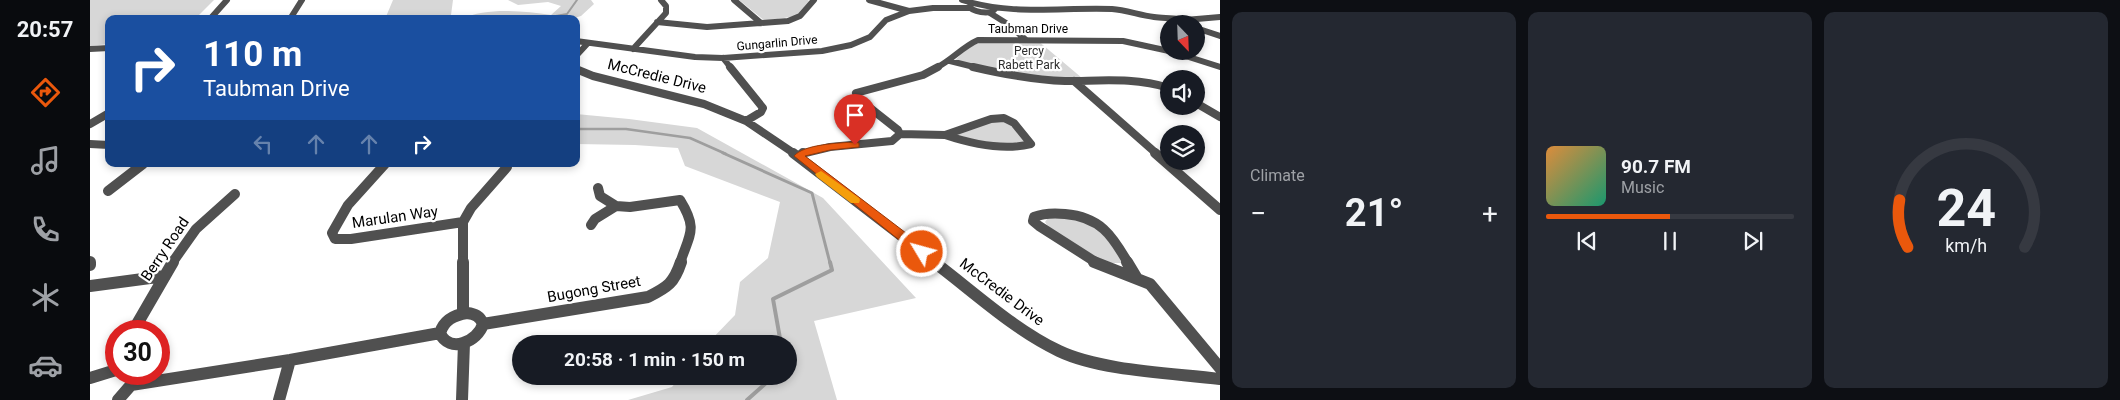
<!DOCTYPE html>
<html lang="en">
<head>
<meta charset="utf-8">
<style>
	:root { --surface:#171b24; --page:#242831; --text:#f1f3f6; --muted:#9ea1a6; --line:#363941; --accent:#ea580c }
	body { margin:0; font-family:Roboto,sans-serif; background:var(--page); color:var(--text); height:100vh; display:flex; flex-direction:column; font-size:19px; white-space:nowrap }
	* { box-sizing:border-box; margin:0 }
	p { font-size:16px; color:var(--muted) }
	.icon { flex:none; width:28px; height:28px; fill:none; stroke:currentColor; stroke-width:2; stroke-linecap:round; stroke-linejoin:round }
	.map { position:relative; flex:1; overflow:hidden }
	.panel { display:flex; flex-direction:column; gap:12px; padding:12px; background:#0d0f14; width:900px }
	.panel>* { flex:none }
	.top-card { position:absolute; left:15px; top:15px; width:475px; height:152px; border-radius:10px; box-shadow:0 2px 8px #0003; background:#1a4fa0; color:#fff; overflow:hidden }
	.needle { width:32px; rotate:157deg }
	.tools { position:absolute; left:1070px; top:15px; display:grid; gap:10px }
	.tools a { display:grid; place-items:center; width:45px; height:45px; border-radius:50%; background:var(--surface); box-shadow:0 2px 8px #0003; font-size:25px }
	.speed { position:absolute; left:15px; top:320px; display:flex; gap:10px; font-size:25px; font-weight:700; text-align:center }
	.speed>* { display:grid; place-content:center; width:65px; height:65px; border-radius:50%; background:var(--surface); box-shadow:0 2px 8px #0003; line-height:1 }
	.speed .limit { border:8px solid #d22; background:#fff; color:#111 }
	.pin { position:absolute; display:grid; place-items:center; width:42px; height:42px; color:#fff; margin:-51px -21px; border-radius:50% 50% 50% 0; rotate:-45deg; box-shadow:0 0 5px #0007 }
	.pin .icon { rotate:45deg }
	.me { position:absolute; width:55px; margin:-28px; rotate:307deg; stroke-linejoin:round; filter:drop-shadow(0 0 4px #0008) }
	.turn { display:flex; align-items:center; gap:18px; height:105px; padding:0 15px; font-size:22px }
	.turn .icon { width:65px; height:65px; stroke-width:2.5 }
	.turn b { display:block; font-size:35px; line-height:42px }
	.lanes { display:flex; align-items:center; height:48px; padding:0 15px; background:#0003; justify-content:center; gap:25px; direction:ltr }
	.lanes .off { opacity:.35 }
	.big { font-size:38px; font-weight:700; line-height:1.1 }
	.panel .tile { flex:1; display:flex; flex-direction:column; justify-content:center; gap:8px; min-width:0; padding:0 18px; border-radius:10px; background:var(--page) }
	.panel .dial { align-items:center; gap:0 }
	.dial svg { height:130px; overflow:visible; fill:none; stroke:var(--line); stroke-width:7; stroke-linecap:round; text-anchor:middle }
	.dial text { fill:var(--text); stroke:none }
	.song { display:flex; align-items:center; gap:15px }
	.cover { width:60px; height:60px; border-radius:8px; background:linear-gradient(135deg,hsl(30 70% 55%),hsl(160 70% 35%)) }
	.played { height:5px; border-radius:2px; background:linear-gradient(90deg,var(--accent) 50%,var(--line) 50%) }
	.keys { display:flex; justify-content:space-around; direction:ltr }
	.heat { display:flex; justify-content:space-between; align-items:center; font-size:28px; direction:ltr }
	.panel .tiles { flex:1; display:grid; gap:12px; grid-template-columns:repeat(3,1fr) }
	.trip { position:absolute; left:422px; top:335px; width:285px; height:50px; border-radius:25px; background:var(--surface); box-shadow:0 2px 8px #0003; font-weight:700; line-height:50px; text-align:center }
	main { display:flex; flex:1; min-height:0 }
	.tab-bar { display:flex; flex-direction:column; width:90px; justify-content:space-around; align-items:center; background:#090b0e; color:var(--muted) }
	.tab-bar .icon { width:35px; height:35px }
	.tab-bar .current { color:var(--accent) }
	.tab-bar b { font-size:22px; color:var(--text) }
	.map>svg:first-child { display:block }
</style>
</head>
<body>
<main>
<nav class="tab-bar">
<b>20:57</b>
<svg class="icon current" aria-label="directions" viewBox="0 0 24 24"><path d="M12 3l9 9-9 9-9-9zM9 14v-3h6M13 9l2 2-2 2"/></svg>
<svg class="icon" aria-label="music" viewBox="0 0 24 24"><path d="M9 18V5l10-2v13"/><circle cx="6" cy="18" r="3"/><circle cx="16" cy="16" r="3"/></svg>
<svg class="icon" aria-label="phone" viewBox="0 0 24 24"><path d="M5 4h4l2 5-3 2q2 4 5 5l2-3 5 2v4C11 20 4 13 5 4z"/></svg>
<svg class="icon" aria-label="climate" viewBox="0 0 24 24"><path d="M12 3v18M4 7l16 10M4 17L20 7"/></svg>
<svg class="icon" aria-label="car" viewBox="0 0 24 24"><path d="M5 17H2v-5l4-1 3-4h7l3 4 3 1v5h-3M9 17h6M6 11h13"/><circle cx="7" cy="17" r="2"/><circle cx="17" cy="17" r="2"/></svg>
</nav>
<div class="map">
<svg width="1130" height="400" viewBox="0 0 1130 400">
	<rect width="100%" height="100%" fill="#fff"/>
	<path fill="#d7d7d7" d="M 0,0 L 124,0 L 105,19 L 19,19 L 19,44 L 0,46 Z
		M 303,0 L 363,0 L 361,15 L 339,19 L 295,19 Z
		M 418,0 L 501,0 L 504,4 L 491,16 L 481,19 L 371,19 C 398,7 432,11 461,15 L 471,6 L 458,2 L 428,5 Z
		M 649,0 L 718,0 L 719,1 L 706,16 L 675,21 Z
		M 947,40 L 992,78 L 960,79 L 864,61 L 878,48 L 891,42 Z
		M 486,114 L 539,119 L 607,128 L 733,198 L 826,298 L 724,321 L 747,400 L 538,400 L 582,387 L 591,376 L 699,376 L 699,344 L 617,344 L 645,315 L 650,282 L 678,258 L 690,202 L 595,166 L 588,148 L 545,145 L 486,144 Z
		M 904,120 L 918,122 L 937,142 L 933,144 L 881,143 L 861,136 Z
		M 966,217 L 1001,221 L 1031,256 L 1032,263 L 1019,263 L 1011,260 L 959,228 L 955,222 L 958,218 Z"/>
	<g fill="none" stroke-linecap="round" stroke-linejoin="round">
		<path stroke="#9e9e9e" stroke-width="2" d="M 449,19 L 477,14 L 487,0"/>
		<path stroke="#9e9e9e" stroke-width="2.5" d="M 486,129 L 536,129 L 600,138 L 636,154"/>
		<path stroke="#9e9e9e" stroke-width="3" d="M 633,153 L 722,193 L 740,263"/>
		<path stroke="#9e9e9e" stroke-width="4" d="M 691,344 L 683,299 L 742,270 L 740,262
			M 657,400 L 684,376"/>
		<path stroke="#505050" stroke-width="6" d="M 644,0 L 671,23
			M 779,0 L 819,11
			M 900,13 L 916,23 L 935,39
			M 200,19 L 212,0
			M 567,22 L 617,27 L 698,21 L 710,16 L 724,0
			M 486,41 L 605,57 L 633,58 L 732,51 L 761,45 L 780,37 L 796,20 L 819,11 L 843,8 L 880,8
			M 0,49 L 19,48
			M 543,49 L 576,13 L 576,6 L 571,0
			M 1080,51 L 1130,67
			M 486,56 L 498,43
			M 633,58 L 641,68
			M 860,61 L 888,68
			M 846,68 C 862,60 872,47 888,40 L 1033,41 L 1079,51"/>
		<path stroke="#505050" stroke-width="8" d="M 640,67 L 673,108 L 671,112 L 656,121
			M 883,67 C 913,74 944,80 975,81 C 1011,81 1044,77 1079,88
			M 486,69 L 503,76 L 614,104 L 656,121 L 705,154
			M 984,81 L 1067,154
			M 1106,103 L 1130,117
			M 914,118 L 924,123 L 941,144 C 913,151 882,144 855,135 L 901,119 Z
			M 810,134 L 855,135
			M 0,144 L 19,145
			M 711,154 L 740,147 L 802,141 L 810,134 L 808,130 L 770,100 L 766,93 L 833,75 L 848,67"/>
		<path stroke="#505050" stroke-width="10" d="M 703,153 L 846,263
			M 1065,153 L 1130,210
			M 709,157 L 713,153
			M 295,164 L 258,205 L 242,233 L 245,239 L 261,239 L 373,222
			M 508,188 L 510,196 L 526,206 L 540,207 L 590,200 C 608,229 600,233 590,263
			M 18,191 L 53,164
			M 501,225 L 505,219 L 526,206
			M 82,263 L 106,229 L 145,194
			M 373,263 L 373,222 L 381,208 L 417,167
			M 1007,263 L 949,226 L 943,221 L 944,217 C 954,213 965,213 975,214 C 1010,217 1022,235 1038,263"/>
		<path stroke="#505050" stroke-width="12" d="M 0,262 L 0,265
			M 373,262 L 373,313
			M 844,262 C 884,292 923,329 969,351 C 1011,371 1082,373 1130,379
			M 1004,262 L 1060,284 L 1130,368
			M 1037,262 L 1046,277
			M 0,286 L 75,276
			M 377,313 C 385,314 390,316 393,324 C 388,342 359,354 350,333 C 354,320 364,315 377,313 Z
			M 393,324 L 558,297 C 578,287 584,283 591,262
			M 43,331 L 83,262
			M 0,378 L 26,370
			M 41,385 L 200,360 L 350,333
			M 28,400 L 41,385 L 43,377 L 40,374
			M 189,400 L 200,360
			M 372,400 L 374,343"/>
		<path stroke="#505050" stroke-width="6" d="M 872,0 C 922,16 971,7 1022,9 C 1036,10 1049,15 1064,17 C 1076,19 1090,16 1101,24
			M 881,5 L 879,7 C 886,13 894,13 902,12 L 905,9
			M 120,19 L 137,0
			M 1095,20 L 1130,17
			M 1106,28 L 1130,36"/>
		<path stroke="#505050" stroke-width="8" d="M 0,124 L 19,113"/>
	</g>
	<path fill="#ea580c" stroke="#983908" d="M 765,142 L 769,143 L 769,147 L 740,150 L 715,156 L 837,249 L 839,252 L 837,255 L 828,255 L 704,156 C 714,144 750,143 765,142 Z"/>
	<path fill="#f59e0b" d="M 731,171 L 769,198 L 770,200 L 769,203 L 761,203 L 727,177 L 725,174 Z"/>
	<g text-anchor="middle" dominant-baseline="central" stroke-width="4.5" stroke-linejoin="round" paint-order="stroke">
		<g font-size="12" fill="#000" stroke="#fff">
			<text x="938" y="29">Taubman Drive</text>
			<text transform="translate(687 43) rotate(-5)">Gungarlin Drive</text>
		</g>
		<g font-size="12" fill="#2e2e2e" stroke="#fff">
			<text x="939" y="51">Percy<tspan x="939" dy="14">Rabett Park</tspan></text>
		</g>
		<g font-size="15" fill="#000" stroke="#fff">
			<text transform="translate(567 76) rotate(14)">McCredie Drive</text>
			<text transform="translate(305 217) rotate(-8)">Marulan Way</text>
			<text transform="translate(75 249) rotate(-56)">Berry Road</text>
			<text transform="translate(504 289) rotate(-10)">Bugong Street</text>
			<text transform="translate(912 292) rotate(37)">McCredie Drive</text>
		</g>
	</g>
</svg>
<div class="tools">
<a><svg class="needle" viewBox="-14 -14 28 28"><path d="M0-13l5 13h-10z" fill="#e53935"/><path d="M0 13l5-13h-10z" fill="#9ea1a6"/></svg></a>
<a><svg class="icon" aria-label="sound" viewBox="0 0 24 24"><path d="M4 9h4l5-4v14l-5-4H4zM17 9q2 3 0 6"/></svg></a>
<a><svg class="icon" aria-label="layers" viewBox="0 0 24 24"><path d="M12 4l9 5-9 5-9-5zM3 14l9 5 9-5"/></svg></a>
</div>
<div class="speed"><div class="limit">30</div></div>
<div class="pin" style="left:765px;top:145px;background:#d93025"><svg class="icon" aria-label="arrive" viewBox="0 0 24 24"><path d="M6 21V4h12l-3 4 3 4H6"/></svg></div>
<svg class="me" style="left:832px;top:252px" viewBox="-20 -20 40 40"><circle r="17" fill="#ea580c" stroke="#fff" stroke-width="3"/><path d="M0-11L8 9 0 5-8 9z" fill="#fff"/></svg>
<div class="trip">20:58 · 1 min · 150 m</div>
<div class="top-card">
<div class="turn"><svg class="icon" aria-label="right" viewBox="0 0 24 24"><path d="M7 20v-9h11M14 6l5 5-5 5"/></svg><div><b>110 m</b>Taubman Drive</div></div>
<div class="lanes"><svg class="icon off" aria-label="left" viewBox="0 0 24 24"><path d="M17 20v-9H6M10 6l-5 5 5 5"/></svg><svg class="icon off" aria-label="ahead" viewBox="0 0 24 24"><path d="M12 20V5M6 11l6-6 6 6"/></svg><svg class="icon off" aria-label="ahead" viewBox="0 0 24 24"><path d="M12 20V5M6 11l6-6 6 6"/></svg><svg class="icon" aria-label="right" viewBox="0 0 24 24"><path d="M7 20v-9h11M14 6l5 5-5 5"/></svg></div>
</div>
</div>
<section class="panel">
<div class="tiles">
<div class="tile"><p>Climate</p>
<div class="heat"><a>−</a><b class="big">21°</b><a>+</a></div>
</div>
<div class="tile">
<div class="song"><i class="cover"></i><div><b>90.7 FM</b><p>Music</p></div></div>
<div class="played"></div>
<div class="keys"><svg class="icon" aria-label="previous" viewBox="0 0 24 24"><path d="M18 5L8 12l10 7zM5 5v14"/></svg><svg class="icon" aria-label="pause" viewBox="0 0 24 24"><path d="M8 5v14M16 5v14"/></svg><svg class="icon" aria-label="next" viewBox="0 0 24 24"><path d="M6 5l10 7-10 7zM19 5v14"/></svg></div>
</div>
<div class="tile dial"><svg viewBox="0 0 100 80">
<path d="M14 69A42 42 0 1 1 86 69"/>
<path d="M14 69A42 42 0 0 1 9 40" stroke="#ea580c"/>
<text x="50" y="56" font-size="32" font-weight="700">24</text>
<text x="50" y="72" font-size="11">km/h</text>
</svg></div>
</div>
</section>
</main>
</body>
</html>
